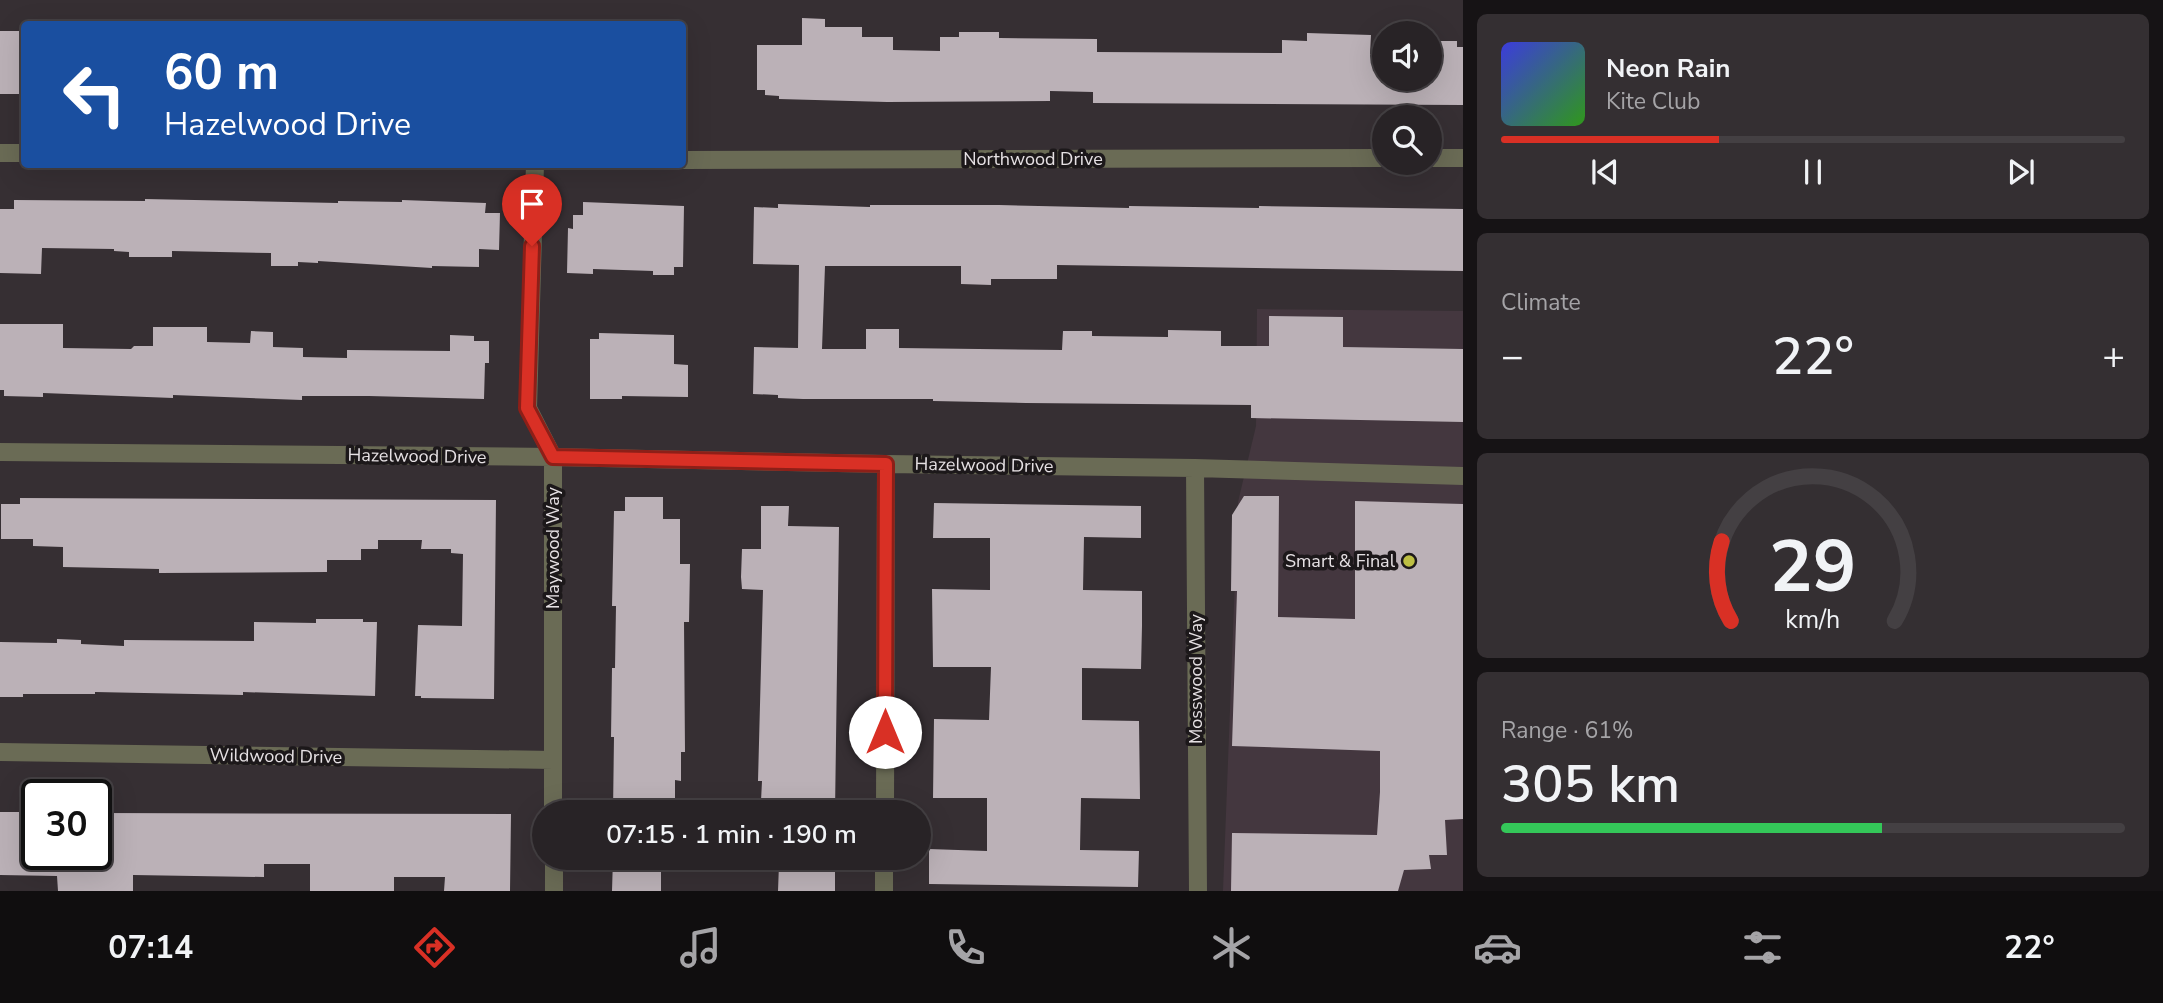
<!DOCTYPE html>
<html lang="en">
<head>
<meta charset="utf-8">
<style>
	:root { --surface:#282326; --page:#342f32; --text:#f1f3f6; --muted:#a5a4a7; --line:#444043; --accent:#d93025 }
	body { margin:0; font-family:"Nunito Sans",sans-serif; background:var(--page); color:var(--text); height:100vh; display:flex; flex-direction:column; font-size:26px; white-space:nowrap }
	* { box-sizing:border-box; margin:0 }
	p { font-size:23px; color:var(--muted) }
	.icon { flex:none; width:38px; height:38px; fill:none; stroke:currentColor; stroke-width:2; stroke-linecap:round; stroke-linejoin:round }
	.map { position:relative; flex:1; overflow:hidden }
	.drawer { display:flex; flex-direction:column; gap:14px; padding:14px; background:#161315; width:700px }
	.drawer>* { flex:none }
	.guide { position:absolute; left:21px; top:21px; width:665px; height:147px; border-radius:7px; box-shadow:0 7px 28px #0002,0 0 0 2px var(--line); background:#1a4fa0; color:#fff; overflow:hidden }
	.controls { position:absolute; left:1372px; top:21px; display:grid; gap:14px }
	.controls a { display:grid; place-items:center; width:70px; height:70px; border-radius:50%; background:var(--surface); box-shadow:0 7px 28px #0002,0 0 0 2px var(--line); font-size:35px }
	.speed { position:absolute; left:21px; top:779px; display:flex; gap:14px; font-size:35px; font-weight:700; text-align:center }
	.speed>* { display:grid; place-content:center; width:91px; height:91px; border-radius:50%; background:var(--surface); box-shadow:0 7px 28px #0002,0 0 0 2px var(--line); line-height:1 }
	.speed .limit { border:4px solid #111; border-radius:10px; background:#fff; color:#111 }
	.pin { position:absolute; display:grid; place-items:center; width:60px; height:60px; color:#fff; margin:-72px -30px; border-radius:50% 50% 50% 0; rotate:-45deg; box-shadow:0 0 7px #0007 }
	.pin .icon { rotate:45deg }
	.me { position:absolute; width:77px; margin:-38px; rotate:0deg; stroke-linejoin:round; filter:drop-shadow(0 0 5px #0008) }
	.turn { display:flex; align-items:center; gap:24px; height:147px; padding:0 28px; font-size:32px }
	.turn .icon { width:91px; height:91px; stroke-width:2.5 }
	.turn b { display:block; font-size:49px; line-height:60px }
	.big { font-size:52px; font-weight:600; line-height:1.1 }
	.drawer .tile { flex:1; display:flex; flex-direction:column; justify-content:center; gap:10px; min-width:0; padding:0 24px; border-radius:10px; background:var(--page) }
	.drawer .dial { align-items:center; gap:0 }
	.dial svg { height:182px; overflow:visible; fill:none; stroke:var(--line); stroke-width:7; stroke-linecap:round; text-anchor:middle }
	.dial text { fill:var(--text); stroke:none }
	.song { display:flex; align-items:center; gap:21px }
	.cover { width:84px; height:84px; border-radius:10px; background:linear-gradient(135deg,hsl(240 70% 55%),hsl(110 70% 35%)) }
	.played { height:7px; border-radius:4px; background:linear-gradient(90deg,var(--accent) 35%,var(--line) 35%) }
	.keys { display:flex; justify-content:space-around; direction:ltr }
	.heat { display:flex; justify-content:space-between; align-items:center; font-size:38px; direction:ltr }
	.charge { height:10px; border-radius:5px; background:linear-gradient(90deg,#34c759 61%,var(--line) 0) }
	.trip { position:absolute; left:532px; top:800px; width:399px; height:70px; border-radius:35px; background:var(--surface); box-shadow:0 7px 28px #0002,0 0 0 2px var(--line); font-weight:600; line-height:70px; text-align:center }
	.dock { display:flex; height:112px; justify-content:space-around; align-items:center; background:#100e0f; color:var(--muted) }
	.dock .icon { width:49px; height:49px }
	.dock .current { color:var(--accent) }
	.dock b { font-size:32px; color:var(--text) }
	main { display:flex; flex:1; min-height:0 }
	.map>svg:first-child { display:block }
</style>
</head>
<body>
<main>
<div class="map">
<svg width="1463" height="891" viewBox="0 0 1463 891">
	<rect width="100%" height="100%" fill="#362f33"/>
	<path fill="#44373f" d="M 1257,309 L 1463,311 L 1463,891 L 1223,891 L 1238,502 L 1256,426 Z"/>
	<path fill="#bbb1b7" d="M 802,18 L 825,19 L 825,27 L 862,27 L 862,37 L 893,37 L 893,50 L 940,51 L 940,37 L 959,37 L 959,32 L 999,32 L 999,38 L 1097,39 L 1097,52 L 1282,53 L 1282,40 L 1307,41 L 1307,33 L 1371,35 L 1370,54 L 1384,54 L 1384,79 L 1433,79 L 1433,41 L 1457,41 L 1457,47 L 1463,47 L 1463,105 L 1093,103 L 1093,92 L 1050,91 L 1050,101 L 887,102 L 779,99 L 779,96 L 765,95 L 765,90 L 757,90 L 757,45 L 802,45 Z
		M 0,31 L 24,31 L 24,94 L 0,94 Z
		M 145,199 L 338,203 L 338,201 L 402,202 L 402,200 L 486,203 L 485,213 L 500,213 L 499,250 L 479,249 L 479,267 L 432,266 L 432,268 L 318,261 L 318,263 L 298,262 L 298,266 L 271,266 L 271,253 L 172,251 L 172,257 L 129,257 L 129,252 L 114,251 L 114,249 L 42,248 L 41,274 L 0,273 L 0,209 L 14,209 L 14,200 L 145,201 Z
		M 583,202 L 684,206 L 683,267 L 674,267 L 674,275 L 653,275 L 653,271 L 593,269 L 593,274 L 567,273 L 568,228 L 573,229 L 573,215 L 583,215 Z
		M 778,204 L 870,207 L 870,205 L 999,205 L 1129,208 L 1129,206 L 1259,208 L 1259,206 L 1463,209 L 1463,271 L 1057,265 L 1057,279 L 991,279 L 991,285 L 961,284 L 961,266 L 825,266 L 822,349 L 866,349 L 866,329 L 899,329 L 899,348 L 1062,350 L 1063,331 L 1092,331 L 1092,336 L 1168,337 L 1168,330 L 1221,331 L 1221,346 L 1269,346 L 1269,316 L 1343,317 L 1343,347 L 1463,349 L 1463,422 L 1251,418 L 1251,405 L 1026,403 L 933,401 L 933,399 L 803,399 L 778,398 L 778,395 L 753,394 L 754,347 L 798,348 L 799,265 L 753,264 L 754,207 L 778,208 Z
		M 0,324 L 63,324 L 63,348 L 131,349 L 134,346 L 153,346 L 153,327 L 207,327 L 207,342 L 250,343 L 251,331 L 273,332 L 273,347 L 303,348 L 303,357 L 347,358 L 347,350 L 450,351 L 450,335 L 474,336 L 474,341 L 489,341 L 489,363 L 485,363 L 484,399 L 369,396 L 302,396 L 302,400 L 173,395 L 173,398 L 43,393 L 43,397 L 4,396 L 4,390 L 0,390 Z
		M 599,333 L 674,335 L 674,364 L 688,365 L 688,397 L 622,396 L 622,399 L 590,399 L 590,339 L 599,339 Z
		M 1244,496 L 1279,496 L 1278,617 L 1355,619 L 1355,501 L 1463,504 L 1463,819 L 1445,820 L 1447,855 L 1429,855 L 1431,869 L 1404,870 L 1398,891 L 1231,891 L 1232,833 L 1377,835 L 1380,792 L 1380,751 L 1232,746 L 1237,591 L 1231,591 L 1232,515 Z
		M 625,497 L 663,497 L 663,519 L 680,519 L 680,564 L 690,564 L 689,622 L 684,622 L 685,752 L 681,752 L 681,781 L 675,780 L 675,802 L 666,802 L 666,812 L 613,812 L 614,737 L 611,737 L 612,668 L 615,668 L 616,606 L 612,606 L 614,511 L 625,511 Z
		M 20,498 L 496,500 L 494,699 L 421,698 L 421,696 L 415,696 L 418,625 L 462,626 L 463,554 L 451,553 L 451,549 L 421,549 L 422,540 L 378,540 L 378,549 L 361,549 L 361,560 L 327,560 L 327,572 L 159,573 L 159,569 L 63,567 L 63,547 L 33,546 L 33,539 L 1,539 L 1,504 L 20,504 Z
		M 934,503 L 1141,506 L 1141,538 L 1084,537 L 1083,590 L 1142,591 L 1142,626 L 1141,669 L 1082,668 L 1082,720 L 1139,721 L 1140,799 L 1081,798 L 1080,850 L 1139,851 L 1138,887 L 929,884 L 929,849 L 987,851 L 987,798 L 933,798 L 934,719 L 989,720 L 991,667 L 933,667 L 932,589 L 990,590 L 990,538 L 933,538 Z
		M 761,506 L 789,506 L 788,526 L 839,527 L 835,812 L 778,812 L 778,801 L 761,801 L 762,781 L 758,781 L 763,590 L 742,589 L 741,577 L 742,549 L 761,549 Z
		M 316,619 L 363,619 L 363,622 L 377,622 L 375,696 L 243,692 L 243,695 L 95,692 L 95,694 L 23,694 L 23,697 L 0,697 L 0,642 L 57,643 L 57,639 L 81,640 L 81,644 L 124,646 L 124,640 L 254,641 L 254,622 L 316,623 Z
		M 0,812 L 37,812 L 37,854 L 96,854 L 96,813 L 511,814 L 510,891 L 444,891 L 445,877 L 394,877 L 394,891 L 310,891 L 310,864 L 264,864 L 264,877 L 133,875 L 133,891 L 58,891 L 57,876 L 0,875 Z
		M 613,858 L 661,858 L 661,891 L 612,891 Z
		M 779,864 L 835,865 L 835,891 L 778,891 Z"/>
	<g fill="none" stroke-linecap="round" stroke-linejoin="round">
		<path stroke="#6a6b55" stroke-width="18" d="M 0,153 L 24,153
			M 1430,158 L 1463,158
			M 682,160 L 1384,158
			M 535,164 L 528,408 L 553,457 L 553,812
			M 0,452 L 553,457 L 886,464 L 1195,468 L 1463,476
			M 1195,468 L 1198,891
			M 0,752 L 553,760
			M 885,812 L 886,464
			M 554,858 L 554,891
			M 884,891 L 884,858"/>
	</g>
	<g fill="none" stroke-linecap="round" stroke-linejoin="round">
		<defs>
			<path id="route" d="M 532,246 L 527,408 L 553,457 L 886,464 L 885,732"/>
		</defs>
		<use href="#route" stroke="#8d1f18" stroke-width="18"/>
		<use href="#route" stroke="#d93025" stroke-width="12"/>
	</g>
	<circle fill="#bdbf43" stroke="#1c181a" stroke-width="2.5" cx="1409" cy="561" r="7"/>
	<g text-anchor="middle" dominant-baseline="central" stroke-width="7" stroke-linejoin="round" paint-order="stroke">
		<g font-size="18" fill="#e6e1e4" stroke="#1c181a">
			<text x="1033" y="159">Northwood Drive</text>
			<text transform="translate(417 456) rotate(1)">Hazelwood Drive</text>
			<text transform="translate(984 465) rotate(1)">Hazelwood Drive</text>
			<text transform="translate(553 548) rotate(-90)">Maywood Way</text>
			<text transform="translate(1196 679) rotate(-90)">Mosswood Way</text>
			<text transform="translate(276 756) rotate(1)">Wildwood Drive</text>
		</g>
		<g font-size="18" fill="#e6e1e4" stroke="#1c181a" text-anchor="end">
			<text x="1395" y="561">Smart &amp; Final</text>
		</g>
	</g>
</svg>
<div class="controls">
<a><svg class="icon" aria-label="sound" viewBox="0 0 24 24"><path d="M4 9h4l5-4v14l-5-4H4zM17 9q2 3 0 6"/></svg></a>
<a><svg class="icon" aria-label="search" viewBox="0 0 24 24"><circle cx="10" cy="10" r="6"/><path d="M15 15l6 6"/></svg></a>
</div>
<div class="speed"><div class="limit">30</div></div>
<div class="pin" style="left:532px;top:246px;background:#d93025"><svg class="icon" aria-label="arrive" viewBox="0 0 24 24"><path d="M6 21V4h12l-3 4 3 4H6"/></svg></div>
<svg class="me" style="left:885px;top:732px" viewBox="-20 -20 40 40"><circle r="19" fill="#fff"/><path d="M0-13L10 11 0 6-10 11z" fill="#d93025"/></svg>
<div class="trip">07:15 · 1 min · 190 m</div>
<div class="guide">
<div class="turn"><svg class="icon" aria-label="left" viewBox="0 0 24 24"><path d="M17 20v-9H6M10 6l-5 5 5 5"/></svg><div><b>60 m</b>Hazelwood Drive</div></div>
</div>
</div>
<section class="drawer">
<div class="tile">
<div class="song"><i class="cover"></i><div><b>Neon Rain</b><p>Kite Club</p></div></div>
<div class="played"></div>
<div class="keys"><svg class="icon" aria-label="previous" viewBox="0 0 24 24"><path d="M18 5L8 12l10 7zM5 5v14"/></svg><svg class="icon" aria-label="pause" viewBox="0 0 24 24"><path d="M8 5v14M16 5v14"/></svg><svg class="icon" aria-label="next" viewBox="0 0 24 24"><path d="M6 5l10 7-10 7zM19 5v14"/></svg></div>
</div>
<div class="tile"><p>Climate</p>
<div class="heat"><a>−</a><b class="big">22°</b><a>+</a></div>
</div>
<div class="tile dial"><svg viewBox="0 0 100 80">
<path d="M14 69A42 42 0 1 1 86 69"/>
<path d="M14 69A42 42 0 0 1 10 34" stroke="#d93025"/>
<text x="50" y="56" font-size="32" font-weight="700">29</text>
<text x="50" y="72" font-size="11">km/h</text>
</svg></div>
<div class="tile"><p>Range · 61%</p><b class="big">305 km</b><div class="charge"></div></div>
</section>
</main>
<nav class="dock">
<b>07:14</b>
<svg class="icon current" aria-label="directions" viewBox="0 0 24 24"><path d="M12 3l9 9-9 9-9-9zM9 14v-3h6M13 9l2 2-2 2"/></svg>
<svg class="icon" aria-label="music" viewBox="0 0 24 24"><path d="M9 18V5l10-2v13"/><circle cx="6" cy="18" r="3"/><circle cx="16" cy="16" r="3"/></svg>
<svg class="icon" aria-label="phone" viewBox="0 0 24 24"><path d="M5 4h4l2 5-3 2q2 4 5 5l2-3 5 2v4C11 20 4 13 5 4z"/></svg>
<svg class="icon" aria-label="climate" viewBox="0 0 24 24"><path d="M12 3v18M4 7l16 10M4 17L20 7"/></svg>
<svg class="icon" aria-label="car" viewBox="0 0 24 24"><path d="M5 17H2v-5l4-1 3-4h7l3 4 3 1v5h-3M9 17h6M6 11h13"/><circle cx="7" cy="17" r="2"/><circle cx="17" cy="17" r="2"/></svg>
<svg class="icon" aria-label="filters" viewBox="0 0 24 24"><path d="M4 7h16M4 17h16"/><circle cx="9" cy="7" r="2"/><circle cx="15" cy="17" r="2"/></svg>
<b>22°</b>
</nav>
</body>
</html>
